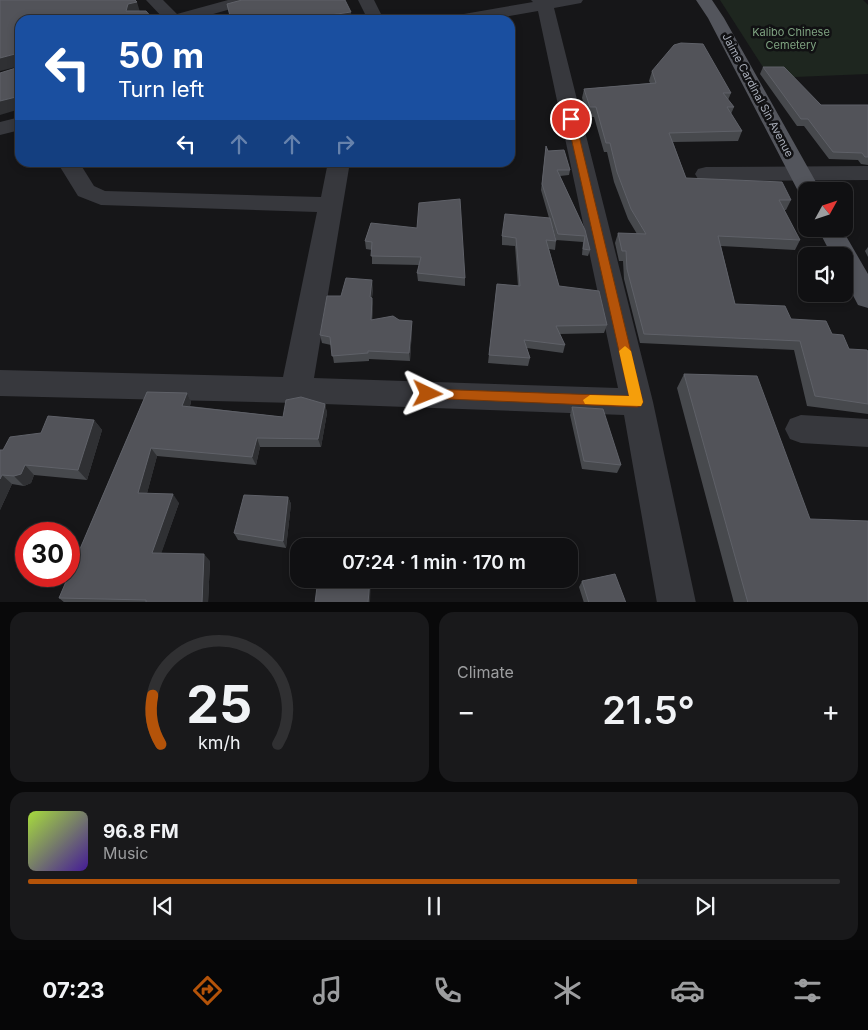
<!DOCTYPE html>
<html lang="en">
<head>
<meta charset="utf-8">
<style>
	:root { --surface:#101012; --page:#19191b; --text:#f1f3f6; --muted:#9c9d9f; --line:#303032; --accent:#b45309 }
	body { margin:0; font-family:Inter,sans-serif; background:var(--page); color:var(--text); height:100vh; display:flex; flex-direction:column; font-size:19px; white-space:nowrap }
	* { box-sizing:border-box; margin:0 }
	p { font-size:16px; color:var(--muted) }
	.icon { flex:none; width:28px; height:28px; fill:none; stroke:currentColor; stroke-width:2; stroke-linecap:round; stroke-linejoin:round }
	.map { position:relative; height:602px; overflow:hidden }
	.side { display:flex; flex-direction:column; gap:10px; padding:10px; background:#09090a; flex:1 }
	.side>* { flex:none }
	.guide { position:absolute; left:15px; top:15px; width:500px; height:152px; border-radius:15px; box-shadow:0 2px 8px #0003,0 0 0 1px var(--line); background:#1a4fa0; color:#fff; overflow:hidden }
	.needle { width:32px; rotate:50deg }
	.controls { position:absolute; left:798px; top:182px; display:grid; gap:10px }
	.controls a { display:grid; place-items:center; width:55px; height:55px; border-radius:10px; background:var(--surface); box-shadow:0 2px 8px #0003,0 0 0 1px var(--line); font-size:25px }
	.speed { position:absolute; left:15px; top:522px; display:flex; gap:10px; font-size:25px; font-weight:700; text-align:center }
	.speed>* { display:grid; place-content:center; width:65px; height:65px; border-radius:50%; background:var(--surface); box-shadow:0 2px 8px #0003,0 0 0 1px var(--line); line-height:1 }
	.speed .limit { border:8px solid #d22; background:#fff; color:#111 }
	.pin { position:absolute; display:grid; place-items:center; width:42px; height:42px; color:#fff; margin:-21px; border:2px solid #fff; border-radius:50%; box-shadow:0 1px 5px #0007 }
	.me { position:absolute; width:55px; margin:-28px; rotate:92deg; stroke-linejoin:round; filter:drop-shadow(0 0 4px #0008) }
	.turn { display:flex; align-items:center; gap:18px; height:105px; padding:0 20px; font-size:22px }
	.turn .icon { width:65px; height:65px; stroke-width:2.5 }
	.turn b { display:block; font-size:35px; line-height:42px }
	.lanes { display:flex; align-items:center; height:48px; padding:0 20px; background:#0003; justify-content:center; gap:25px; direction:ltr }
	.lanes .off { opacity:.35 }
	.big { font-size:38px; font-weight:600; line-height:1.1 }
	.side .widget { flex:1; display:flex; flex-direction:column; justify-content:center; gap:8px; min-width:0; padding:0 18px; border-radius:15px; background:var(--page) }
	.side .dial { align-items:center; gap:0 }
	.dial svg { height:130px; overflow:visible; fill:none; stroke:var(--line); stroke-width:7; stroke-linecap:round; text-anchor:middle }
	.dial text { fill:var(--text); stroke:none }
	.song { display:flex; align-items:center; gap:15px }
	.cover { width:60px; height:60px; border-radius:8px; background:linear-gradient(135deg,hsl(80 70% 55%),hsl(260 70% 35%)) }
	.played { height:5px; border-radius:2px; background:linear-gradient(90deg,var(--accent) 75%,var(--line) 75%) }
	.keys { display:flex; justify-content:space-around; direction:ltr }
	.heat { display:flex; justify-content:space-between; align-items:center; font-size:28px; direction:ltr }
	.side .tiles { flex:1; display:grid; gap:10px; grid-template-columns:1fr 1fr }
	.widget:last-child { grid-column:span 2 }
	.trip { position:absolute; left:290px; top:538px; width:288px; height:50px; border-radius:15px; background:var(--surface); box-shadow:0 2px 8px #0003,0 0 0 1px var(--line); font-weight:600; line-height:50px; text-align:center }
	.menu { display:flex; height:80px; justify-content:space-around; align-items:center; background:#060607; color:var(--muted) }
	.menu .icon { width:35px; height:35px }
	.menu .active { color:var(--accent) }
	.menu b { font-size:22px; color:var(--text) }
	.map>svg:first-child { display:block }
</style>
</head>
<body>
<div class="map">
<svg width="868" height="603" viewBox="0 0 868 603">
	<rect width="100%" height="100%" fill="#161618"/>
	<path fill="#1e261f" d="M 720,0 L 863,0 L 868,5 L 868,74 L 770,78 Z"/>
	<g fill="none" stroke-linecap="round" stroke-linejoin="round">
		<path fill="#37383d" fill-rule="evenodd" d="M 146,0 L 163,0 L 177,14 L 228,0 L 254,0 L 252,3 L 192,20 L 165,20 Z
			M 358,0 L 374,0 L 384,20 L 368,20 Z
			M 531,0 L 583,0 L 581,3 L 554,8 L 653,402 L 696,603 L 657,603 L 624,415 L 296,403 L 0,396 L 0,370 L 283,377 L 317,212 L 101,205 L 78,196 L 57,162 L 79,162 L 94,186 L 105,191 L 321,197 L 328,162 L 350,162 L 314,378 L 618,388 L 538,11 L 487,20 L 450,20 L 452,16 L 458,15 L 533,2 Z
			M 20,117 L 20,130 L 0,135 L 0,122 Z
			M 868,166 L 868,180 L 706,181 L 698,179 L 695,174 L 698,169 L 706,167 Z
			M 801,415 L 868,419 L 868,447 L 801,443 L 790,439 L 785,429 L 790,419 Z"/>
		<path fill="#53555c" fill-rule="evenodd" d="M 696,0 L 712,0 L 724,18 L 821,191 L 806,191 L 806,197 L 802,196 L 798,191 L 708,18 Z
			M 818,229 L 842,229 L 868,274 L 868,308 L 858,305 L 844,278 L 844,256 L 832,256 Z"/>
	</g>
	<path fill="#47494d" d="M 763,67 L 821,105 L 868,105 L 868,165 L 861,164 L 858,160 L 829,159 L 804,126 L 797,126 L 760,74 Z
		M 652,71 L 731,93 L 728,100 L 734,107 L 731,114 L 742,131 L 738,141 L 673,142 L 686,178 L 791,200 L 786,210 L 784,210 L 800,240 L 795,250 L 721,246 L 735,304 L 791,319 L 832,334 L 849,349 L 868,352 L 868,414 L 807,406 L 794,350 L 640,343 L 624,279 L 623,261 L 619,261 L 615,243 L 618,233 L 637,234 L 628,219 L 614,182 L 607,152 L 604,152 L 594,117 L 588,117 L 582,98 L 584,89 L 650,83 L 649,81 Z
		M 546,146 L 548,151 L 570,170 L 569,175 L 560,176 L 585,230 L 590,250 L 588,256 L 582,255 L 583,242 L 556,240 L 552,224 L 556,241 L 555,250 L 549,249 L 559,286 L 607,325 L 604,333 L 560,334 L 565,345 L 563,353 L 527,348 L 530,358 L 528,366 L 488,363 L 497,284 L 518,286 L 515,246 L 502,245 L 502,236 L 549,218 L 541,190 Z
		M 371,223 L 465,278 L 465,286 L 418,281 L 417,273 L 419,265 L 372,264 L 372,250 L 366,249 L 365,241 Z
		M 868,247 L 868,257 L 865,251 Z
		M 373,288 L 372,298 L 373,306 L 372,320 L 399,320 L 412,329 L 410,361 L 369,359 L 369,361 L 334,363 L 331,345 L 322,343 L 320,335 L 341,296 Z
		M 684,374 L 810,519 L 868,603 L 734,603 L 677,388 Z
		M 147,392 L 187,393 L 191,402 L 190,406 L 283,417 L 325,404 L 327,413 L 321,447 L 260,447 L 256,465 L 157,456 L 147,493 L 179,503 L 161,553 L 210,561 L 208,603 L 65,603 L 59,598 Z
		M 572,407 L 621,465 L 617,473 L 582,469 L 570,415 Z
		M 94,420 L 102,430 L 87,480 L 34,475 L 31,483 L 24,486 L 12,484 L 0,510 L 3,450 L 41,433 Z
		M 288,497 L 291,504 L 286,548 L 238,540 L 234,533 Z
		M 582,581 L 626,603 L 584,603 L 579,587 Z"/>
	<path fill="#2f3033" d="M 137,2 L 140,12 L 126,11 L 128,4 Z
		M 351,12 L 352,19 L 347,20 L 296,20 Z
		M 15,54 L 20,66 L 0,71 L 0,58 Z
		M 20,96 L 20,109 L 0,115 L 0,101 Z
		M 372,280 L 373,288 L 371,306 L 370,297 Z
		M 372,298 L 373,306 L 372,328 L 371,320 Z
		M 412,321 L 412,329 L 410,361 L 409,353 Z
		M 187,393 L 191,402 L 187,415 L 182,406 Z
		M 325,404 L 327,413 L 321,447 L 318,439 Z
		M 94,420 L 102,430 L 87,480 L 78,470 Z
		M 257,438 L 260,447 L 256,465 L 252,457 Z
		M 151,448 L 157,456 L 145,501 L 138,493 Z
		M 25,465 L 34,475 L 31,483 L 24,486 L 14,476 Z
		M 2,475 L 12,484 L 0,510 L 0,479 Z
		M 173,494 L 179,503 L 159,560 L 152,553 Z
		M 288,497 L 291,504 L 286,548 L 283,541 Z
		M 204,554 L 210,561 L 208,603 L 202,603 Z
		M 370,579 L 371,579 L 370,603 L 368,603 Z"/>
	<path fill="#525359" stroke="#5f6168" d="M 0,0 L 135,0 L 137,2 L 128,4 L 126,11 L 146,11 L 154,20 L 20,20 L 20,96 L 0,101 L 0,73 L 16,68 L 15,54 L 0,58 Z
		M 242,0 L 345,0 L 351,12 L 296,20 L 231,20 L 227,4 Z
		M 681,43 L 703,44 L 731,93 L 723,93 L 734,107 L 727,107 L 742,131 L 669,133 L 686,178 L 782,182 L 791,200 L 779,200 L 800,240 L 718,236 L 735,304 L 785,306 L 791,319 L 826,321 L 832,334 L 843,335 L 849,349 L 867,350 L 868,352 L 868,404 L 815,396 L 800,341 L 644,334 L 627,269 L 626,251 L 622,251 L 618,233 L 646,234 L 631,209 L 617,172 L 610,143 L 606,143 L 596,107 L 590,107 L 584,89 L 656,83 L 652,71 L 674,45 Z
		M 763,67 L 784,67 L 821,105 L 868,105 L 868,157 L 865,157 L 862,153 L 833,152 L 808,119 L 801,119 Z
		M 546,146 L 548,151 L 564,150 L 570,170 L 557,170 L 585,230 L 590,250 L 583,249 L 585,236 L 558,234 L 542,184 Z
		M 460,199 L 465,278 L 417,273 L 421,257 L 371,256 L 372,242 L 365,241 L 371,223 L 417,228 L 419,203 Z
		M 505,214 L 550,218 L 556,241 L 546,240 L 559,286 L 599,291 L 607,325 L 556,326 L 565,345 L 524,340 L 530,358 L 489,355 L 497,284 L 520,286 L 516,238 L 502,236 Z
		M 346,278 L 372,280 L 370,297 L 372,298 L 371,320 L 393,316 L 399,320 L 412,321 L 409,353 L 368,351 L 368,353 L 332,356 L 330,337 L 320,335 L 327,296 L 341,296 Z
		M 684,374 L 757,376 L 810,519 L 868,521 L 868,603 L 748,603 Z
		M 147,392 L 187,393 L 182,406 L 283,417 L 286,400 L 301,397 L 325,404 L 318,439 L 257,438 L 252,457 L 151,448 L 138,493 L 173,494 L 152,553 L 204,554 L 202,603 L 146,603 L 146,600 L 59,598 Z
		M 572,407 L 603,409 L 621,465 L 584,461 Z
		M 48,416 L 94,420 L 78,470 L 25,465 L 21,474 L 14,476 L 2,475 L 0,479 L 0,450 L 3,450 L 10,437 L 41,433 Z
		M 244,495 L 288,497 L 283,541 L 234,533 Z
		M 323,539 L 372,540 L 372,546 L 322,546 Z
		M 615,574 L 626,603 L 589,603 L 582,581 Z
		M 318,579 L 370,579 L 368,603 L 315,603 Z"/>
	<path fill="#b45309" stroke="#753606" d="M 571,116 L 575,119 L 643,402 L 641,406 L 637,407 L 424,398 L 422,394 L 428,389 L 629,396 L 567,119 Z"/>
	<path fill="#f59e0b" d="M 625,346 L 631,351 L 643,402 L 641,406 L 585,404 L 583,400 L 590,395 L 629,396 L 619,351 Z"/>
	<g text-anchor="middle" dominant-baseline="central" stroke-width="5" stroke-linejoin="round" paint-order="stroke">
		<g font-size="11" fill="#7fa381" stroke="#111113">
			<text x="791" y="32">Kalibo Chinese<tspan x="791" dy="13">Cemetery</tspan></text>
		</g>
		<g font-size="11" fill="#a8adb8" stroke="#111113">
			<text transform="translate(758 95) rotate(62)">Jaime Cardinal Sin Avenue</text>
		</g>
	</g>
</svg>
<div class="controls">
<a><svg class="needle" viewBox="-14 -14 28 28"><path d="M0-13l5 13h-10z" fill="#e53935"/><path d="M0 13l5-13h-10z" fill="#9c9d9f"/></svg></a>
<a><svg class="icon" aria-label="sound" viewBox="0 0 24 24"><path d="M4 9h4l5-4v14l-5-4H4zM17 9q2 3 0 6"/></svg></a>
</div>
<div class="speed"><div class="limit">30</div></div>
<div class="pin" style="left:571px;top:119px;background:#d93025"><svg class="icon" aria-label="arrive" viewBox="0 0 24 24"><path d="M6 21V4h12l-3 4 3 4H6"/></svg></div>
<svg class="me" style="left:428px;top:394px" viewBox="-20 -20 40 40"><path d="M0-17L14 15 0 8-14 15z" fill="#b45309" stroke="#fff" stroke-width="4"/></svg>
<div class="trip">07:24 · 1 min · 170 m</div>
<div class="guide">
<div class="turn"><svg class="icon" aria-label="left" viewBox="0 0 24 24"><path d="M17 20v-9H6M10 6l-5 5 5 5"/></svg><div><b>50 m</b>Turn left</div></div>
<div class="lanes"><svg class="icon" aria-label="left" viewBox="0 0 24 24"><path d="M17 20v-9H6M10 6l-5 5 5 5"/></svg><svg class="icon off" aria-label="ahead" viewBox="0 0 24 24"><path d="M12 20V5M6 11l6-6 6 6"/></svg><svg class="icon off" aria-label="ahead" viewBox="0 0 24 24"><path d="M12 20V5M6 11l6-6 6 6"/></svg><svg class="icon off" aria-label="right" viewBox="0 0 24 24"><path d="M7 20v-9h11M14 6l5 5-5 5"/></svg></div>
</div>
</div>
<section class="side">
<div class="tiles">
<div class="widget dial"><svg viewBox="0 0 100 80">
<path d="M14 69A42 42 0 1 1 86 69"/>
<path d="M14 69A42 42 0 0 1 9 39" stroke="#b45309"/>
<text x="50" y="56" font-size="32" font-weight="700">25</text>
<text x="50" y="72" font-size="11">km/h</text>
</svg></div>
<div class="widget"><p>Climate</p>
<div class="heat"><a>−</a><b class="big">21.5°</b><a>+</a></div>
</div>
<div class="widget">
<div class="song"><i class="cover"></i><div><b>96.8 FM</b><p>Music</p></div></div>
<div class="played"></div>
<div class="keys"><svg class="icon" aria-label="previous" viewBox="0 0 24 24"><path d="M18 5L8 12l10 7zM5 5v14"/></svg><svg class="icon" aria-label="pause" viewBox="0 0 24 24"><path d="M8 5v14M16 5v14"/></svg><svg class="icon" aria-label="next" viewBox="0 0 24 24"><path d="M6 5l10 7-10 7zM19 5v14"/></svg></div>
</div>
</div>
</section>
<nav class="menu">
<b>07:23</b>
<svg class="icon active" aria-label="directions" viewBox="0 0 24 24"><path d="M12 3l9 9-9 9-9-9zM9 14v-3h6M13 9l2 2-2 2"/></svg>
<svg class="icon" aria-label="music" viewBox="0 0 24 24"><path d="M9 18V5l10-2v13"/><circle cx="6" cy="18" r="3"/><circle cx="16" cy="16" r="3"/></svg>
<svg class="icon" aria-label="phone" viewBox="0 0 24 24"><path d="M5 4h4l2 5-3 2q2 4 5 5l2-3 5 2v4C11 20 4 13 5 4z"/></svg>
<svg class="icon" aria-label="climate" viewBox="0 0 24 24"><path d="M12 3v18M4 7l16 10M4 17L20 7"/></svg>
<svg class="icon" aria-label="car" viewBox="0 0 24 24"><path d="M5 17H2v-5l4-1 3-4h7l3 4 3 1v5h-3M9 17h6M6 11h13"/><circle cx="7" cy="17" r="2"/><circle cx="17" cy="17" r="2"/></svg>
<svg class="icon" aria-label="filters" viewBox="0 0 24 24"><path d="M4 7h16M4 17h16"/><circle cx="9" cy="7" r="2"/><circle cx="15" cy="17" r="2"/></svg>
</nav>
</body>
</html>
